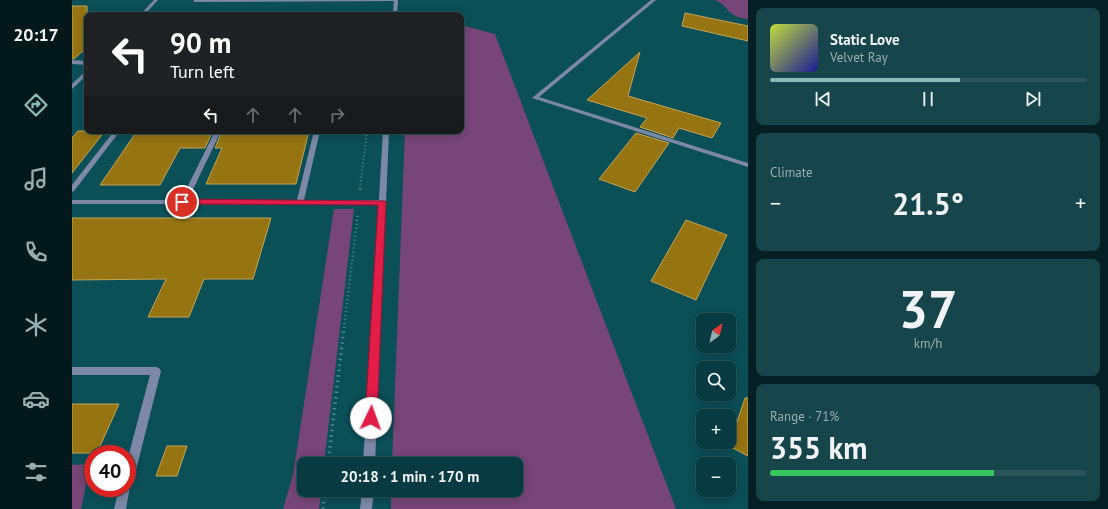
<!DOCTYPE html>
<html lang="en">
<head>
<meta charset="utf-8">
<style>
	:root { --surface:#083b41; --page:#16464c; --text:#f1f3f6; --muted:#98adb1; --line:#29555a; --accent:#8bbbb9 }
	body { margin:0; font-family:"PT Sans",sans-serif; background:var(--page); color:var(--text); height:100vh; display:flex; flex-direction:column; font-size:15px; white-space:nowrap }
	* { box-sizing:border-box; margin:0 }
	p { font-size:13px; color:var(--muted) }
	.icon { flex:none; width:22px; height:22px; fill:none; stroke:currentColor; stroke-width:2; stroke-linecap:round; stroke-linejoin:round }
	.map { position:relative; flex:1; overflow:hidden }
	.side { display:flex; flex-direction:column; gap:8px; padding:8px; background:#042024; width:360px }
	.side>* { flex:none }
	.hud { position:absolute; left:12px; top:12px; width:380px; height:122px; border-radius:8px; box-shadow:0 2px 10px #0003,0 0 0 1px var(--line); background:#202124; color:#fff; overflow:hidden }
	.needle { width:26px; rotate:33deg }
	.controls { position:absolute; left:624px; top:313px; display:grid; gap:8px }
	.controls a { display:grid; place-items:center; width:40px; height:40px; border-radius:8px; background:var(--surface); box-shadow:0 2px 10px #0003,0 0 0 1px var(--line); font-size:20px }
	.speed { position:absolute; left:12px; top:445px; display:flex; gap:8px; font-size:20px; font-weight:700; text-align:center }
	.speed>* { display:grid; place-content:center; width:52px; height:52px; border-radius:50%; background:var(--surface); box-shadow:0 2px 10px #0003,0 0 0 1px var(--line); line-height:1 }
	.speed .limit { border:6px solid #d22; background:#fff; color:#111 }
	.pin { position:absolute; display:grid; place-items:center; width:34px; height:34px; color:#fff; margin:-17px; border:2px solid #fff; border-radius:50%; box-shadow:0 1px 4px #0007 }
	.me { position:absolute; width:44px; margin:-22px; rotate:3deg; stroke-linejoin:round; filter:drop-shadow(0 0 3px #0008) }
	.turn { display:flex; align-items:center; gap:14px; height:84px; padding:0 20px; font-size:18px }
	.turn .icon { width:52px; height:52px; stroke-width:2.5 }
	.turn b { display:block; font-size:28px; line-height:34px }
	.lanes { display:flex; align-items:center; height:38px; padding:0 20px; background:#0003; justify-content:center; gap:20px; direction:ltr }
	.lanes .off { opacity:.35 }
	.big { font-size:30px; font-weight:700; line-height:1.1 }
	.side .tile { flex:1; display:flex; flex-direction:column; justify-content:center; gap:6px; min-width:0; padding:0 14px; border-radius:8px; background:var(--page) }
	.side .dial { align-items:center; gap:0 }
	.dial b { font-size:52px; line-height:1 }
	.song { display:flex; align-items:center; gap:12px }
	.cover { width:48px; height:48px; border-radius:6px; background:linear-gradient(135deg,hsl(70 70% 55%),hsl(240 70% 35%)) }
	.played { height:4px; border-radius:2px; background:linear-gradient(90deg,var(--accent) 60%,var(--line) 60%) }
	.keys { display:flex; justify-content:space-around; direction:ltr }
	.heat { display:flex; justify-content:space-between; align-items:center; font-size:22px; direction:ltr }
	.charge { height:6px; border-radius:3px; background:linear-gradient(90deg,#34c759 71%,var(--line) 0) }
	.trip { position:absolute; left:225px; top:457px; width:226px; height:40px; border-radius:8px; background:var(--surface); box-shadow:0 2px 10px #0003,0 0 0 1px var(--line); font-weight:700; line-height:40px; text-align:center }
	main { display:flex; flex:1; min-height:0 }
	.dock { display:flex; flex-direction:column; width:72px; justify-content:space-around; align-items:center; background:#03181a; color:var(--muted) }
	.dock .icon { width:28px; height:28px }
	.dock .current { color:var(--accent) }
	.dock b { font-size:18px; color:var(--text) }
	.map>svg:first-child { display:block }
</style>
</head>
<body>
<main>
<nav class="dock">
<b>20:17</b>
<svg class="icon current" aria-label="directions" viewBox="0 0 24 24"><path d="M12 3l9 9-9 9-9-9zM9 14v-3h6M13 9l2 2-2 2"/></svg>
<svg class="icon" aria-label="music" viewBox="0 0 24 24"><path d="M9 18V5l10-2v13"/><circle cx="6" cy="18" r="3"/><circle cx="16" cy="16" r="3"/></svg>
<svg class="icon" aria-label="phone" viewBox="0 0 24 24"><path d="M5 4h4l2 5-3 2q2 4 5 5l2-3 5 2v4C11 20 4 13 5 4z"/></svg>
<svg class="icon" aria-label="climate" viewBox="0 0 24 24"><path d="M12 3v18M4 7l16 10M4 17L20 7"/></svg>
<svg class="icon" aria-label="car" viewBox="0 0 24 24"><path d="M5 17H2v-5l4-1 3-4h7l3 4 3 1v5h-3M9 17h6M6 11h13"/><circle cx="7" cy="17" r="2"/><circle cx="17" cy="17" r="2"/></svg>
<svg class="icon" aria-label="filters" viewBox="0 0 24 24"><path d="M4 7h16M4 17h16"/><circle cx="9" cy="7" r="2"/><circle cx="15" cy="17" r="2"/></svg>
</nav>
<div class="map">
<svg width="676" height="509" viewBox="0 0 676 509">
	<rect width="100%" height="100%" fill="#0b4f57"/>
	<path fill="#774578" d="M 643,0 L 676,0 L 676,19 C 655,17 658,7 643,0 Z
		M 389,25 L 423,34 L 604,509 L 319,509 L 319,490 L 444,490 L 444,464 L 320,464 L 333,131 L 389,131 Z
		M 262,209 L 282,209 L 252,464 L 232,464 L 232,490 L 249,490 L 247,509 L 211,509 L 221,475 Z
		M 18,464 L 9,509 L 0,509 L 0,465 Z"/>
	<path fill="#967412" stroke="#c4a354" d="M 0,6 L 15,6 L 15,47 L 2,59 L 0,59 Z
		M 613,13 L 676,26 L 676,41 L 610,26 Z
		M 568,52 L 556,96 L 649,123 L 640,138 L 607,128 L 601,138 L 568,127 L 575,118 L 515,100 Z
		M 6,131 L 33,131 L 0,173 L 0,138 Z
		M 65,131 L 141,131 L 133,148 L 108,148 L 88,185 L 28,185 Z
		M 150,131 L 237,131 L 224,184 L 134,184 L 150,148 L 143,148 Z
		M 564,133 L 597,143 L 563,192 L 527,179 Z
		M 0,218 L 199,218 L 181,279 L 132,279 L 117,317 L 76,317 L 94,279 L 0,280 Z
		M 614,220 L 655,235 L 624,300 L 579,281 Z
		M 673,398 L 676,398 L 676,456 L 657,446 Z
		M 0,404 L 47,404 L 25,453 L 0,453 Z
		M 95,446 L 115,446 L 105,476 L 84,476 Z"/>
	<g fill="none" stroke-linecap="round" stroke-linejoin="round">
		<path stroke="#4b8991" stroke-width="2" stroke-dasharray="1 2.5" stroke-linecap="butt" d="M 288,188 L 295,131"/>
		<path stroke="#4b8991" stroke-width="2.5" stroke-dasharray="1 3" stroke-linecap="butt" d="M 288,190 L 288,187
			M 272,328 L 286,213"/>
		<path stroke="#4b8991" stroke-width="3.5" stroke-dasharray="1.5 4" stroke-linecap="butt" d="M 256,464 L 272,327
			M 251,509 L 253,490"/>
		<path fill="#7c88a6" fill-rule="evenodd" d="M 82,0 L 86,0 L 72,15 L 68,15 Z
			M 122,0 L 326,0 L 324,1 L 123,2 L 121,1 Z
			M 579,0 L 584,0 L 467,97 L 676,163 L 676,167 L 460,98 Z
			M 0,60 L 15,61 L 15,65 L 0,64 Z
			M 15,70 L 15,75 L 0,89 L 0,84 Z
			M 42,131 L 48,131 L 2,191 L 0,192 L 0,185 Z
			M 143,131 L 149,131 L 116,200 L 225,200 L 242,131 L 248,131 L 232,200 L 310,200 L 314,202 L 310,204 L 0,204 L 0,200 L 109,200 Z
			M 0,367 L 84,367 L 87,368 L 89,371 L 61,482 L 58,486 L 54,509 L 42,509 L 47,488 L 55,488 L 55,461 L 78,375 L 0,375 Z"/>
		<path fill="#7c88a6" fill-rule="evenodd" d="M 322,0 L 326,0 L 325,15 L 321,15 Z
			M 311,131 L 317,131 L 303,464 L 291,464 Z
			M 290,490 L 302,490 L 300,509 L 288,509 Z"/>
	</g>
	<path fill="#e11d48" stroke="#92132f" d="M 110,199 L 313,201 L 314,202 L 305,418 L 303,422 L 299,423 L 295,422 L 293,418 L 306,205 L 108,204 L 108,200 Z"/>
</svg>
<div class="controls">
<a><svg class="needle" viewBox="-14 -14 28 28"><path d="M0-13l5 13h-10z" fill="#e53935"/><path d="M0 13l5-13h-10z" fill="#98adb1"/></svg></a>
<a><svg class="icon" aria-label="search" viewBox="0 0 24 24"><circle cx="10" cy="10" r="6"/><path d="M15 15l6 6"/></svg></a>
<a>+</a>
<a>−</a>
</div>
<div class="speed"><div class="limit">40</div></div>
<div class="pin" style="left:110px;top:202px;background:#d93025"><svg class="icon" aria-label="arrive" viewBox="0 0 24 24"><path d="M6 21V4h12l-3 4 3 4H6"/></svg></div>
<svg class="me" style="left:299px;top:418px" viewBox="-20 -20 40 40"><circle r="19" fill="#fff"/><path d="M0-13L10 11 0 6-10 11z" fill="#e11d48"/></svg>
<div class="trip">20:18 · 1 min · 170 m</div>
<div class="hud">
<div class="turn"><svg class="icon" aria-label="left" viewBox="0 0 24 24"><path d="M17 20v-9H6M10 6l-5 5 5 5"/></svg><div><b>90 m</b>Turn left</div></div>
<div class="lanes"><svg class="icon" aria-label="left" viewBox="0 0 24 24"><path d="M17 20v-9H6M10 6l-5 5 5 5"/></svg><svg class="icon off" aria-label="ahead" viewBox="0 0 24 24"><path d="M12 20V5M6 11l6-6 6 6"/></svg><svg class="icon off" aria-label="ahead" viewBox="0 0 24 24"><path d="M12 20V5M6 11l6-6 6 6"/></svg><svg class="icon off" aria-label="right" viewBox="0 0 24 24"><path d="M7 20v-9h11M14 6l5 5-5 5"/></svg></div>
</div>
</div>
<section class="side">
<div class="tile">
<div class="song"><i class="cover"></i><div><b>Static Love</b><p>Velvet Ray</p></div></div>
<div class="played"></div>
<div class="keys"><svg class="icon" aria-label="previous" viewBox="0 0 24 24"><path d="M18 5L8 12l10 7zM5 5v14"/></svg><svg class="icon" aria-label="pause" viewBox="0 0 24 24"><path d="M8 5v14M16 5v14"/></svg><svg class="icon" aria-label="next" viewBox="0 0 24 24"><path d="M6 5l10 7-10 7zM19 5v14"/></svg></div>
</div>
<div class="tile"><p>Climate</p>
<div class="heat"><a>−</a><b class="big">21.5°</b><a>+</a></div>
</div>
<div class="tile dial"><b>37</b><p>km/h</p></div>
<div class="tile"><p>Range · 71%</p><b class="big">355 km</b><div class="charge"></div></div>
</section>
</main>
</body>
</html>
